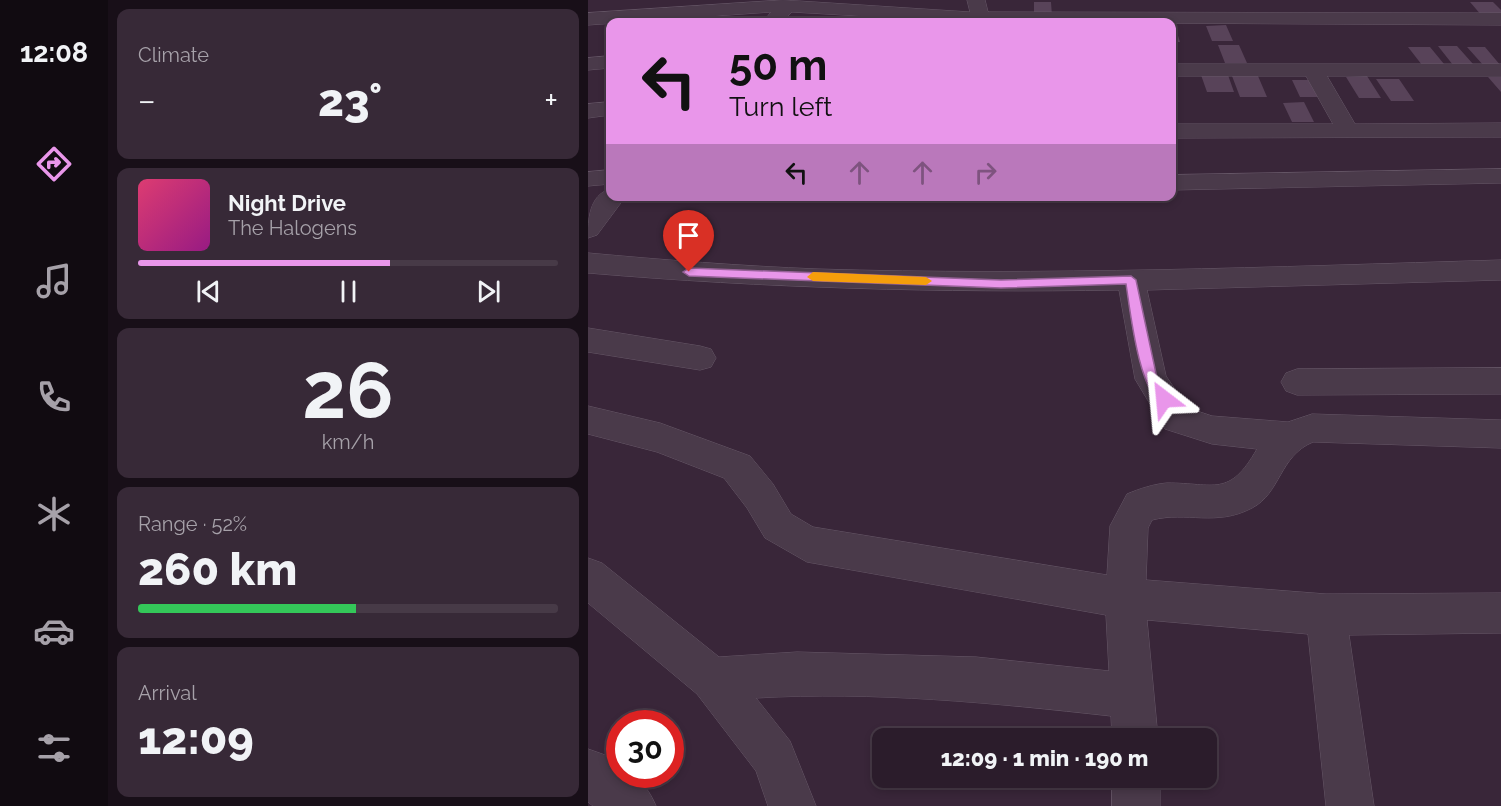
<!DOCTYPE html>
<html lang="en">
<head>
<meta charset="utf-8">
<style>
	:root { --surface:#2b1c2b; --page:#372937; --text:#f1f3f6; --muted:#a6a1a9; --line:#473a47; --accent:#e996ea }
	body { margin:0; font-family:Raleway,sans-serif; background:var(--page); color:var(--text); height:100vh; display:flex; flex-direction:column; font-size:22px; white-space:nowrap }
	* { box-sizing:border-box; margin:0 }
	p { font-size:20px; color:var(--muted) }
	.icon { flex:none; width:33px; height:33px; fill:none; stroke:currentColor; stroke-width:2; stroke-linecap:round; stroke-linejoin:round }
	.map { position:relative; flex:1; overflow:hidden }
	.details { display:flex; flex-direction:column; gap:9px; padding:9px; background:#180f18; width:480px }
	.details>* { flex:none }
	.top-card { position:absolute; left:18px; top:18px; width:570px; height:183px; border-radius:12px; box-shadow:0 3px 9px #0003,0 0 0 2px var(--line); background:#e996ea; color:#111; overflow:hidden }
	.speed { position:absolute; left:18px; top:710px; display:flex; gap:12px; font-size:30px; font-weight:700; text-align:center }
	.speed>* { display:grid; place-content:center; width:78px; height:78px; border-radius:50%; background:var(--surface); box-shadow:0 3px 9px #0003,0 0 0 2px var(--line); line-height:1 }
	.speed .limit { border:9px solid #d22; background:#fff; color:#111 }
	.pin { position:absolute; display:grid; place-items:center; width:51px; height:51px; color:#fff; margin:-62px -26px; border-radius:50% 50% 50% 0; rotate:-45deg; box-shadow:0 0 6px #0007 }
	.pin .icon { rotate:45deg }
	.me { position:absolute; width:66px; margin:-33px; rotate:331deg; stroke-linejoin:round; filter:drop-shadow(0 0 4px #0008) }
	.turn { display:flex; align-items:center; gap:21px; height:126px; padding:0 24px; font-size:27px }
	.turn .icon { width:78px; height:78px; stroke-width:2.5 }
	.turn b { display:block; font-size:42px; line-height:51px }
	.lanes { display:flex; align-items:center; height:57px; padding:0 24px; background:#0003; justify-content:center; gap:30px; direction:ltr }
	.lanes .off { opacity:.35 }
	.big { font-size:45px; font-weight:800; line-height:1.1 }
	.details .card { flex:1; display:flex; flex-direction:column; justify-content:center; gap:9px; min-width:0; padding:0 21px; border-radius:12px; background:var(--page) }
	.details .dial { align-items:center; gap:0 }
	.dial b { font-size:78px; line-height:1 }
	.song { display:flex; align-items:center; gap:18px }
	.cover { width:72px; height:72px; border-radius:9px; background:linear-gradient(135deg,hsl(340 70% 55%),hsl(310 70% 35%)) }
	.played { height:6px; border-radius:3px; background:linear-gradient(90deg,var(--accent) 60%,var(--line) 60%) }
	.keys { display:flex; justify-content:space-around; direction:ltr }
	.heat { display:flex; justify-content:space-between; align-items:center; font-size:33px; direction:ltr }
	.charge { height:9px; border-radius:4px; background:linear-gradient(90deg,#34c759 52%,var(--line) 0) }
	.trip { position:absolute; left:284px; top:728px; width:345px; height:60px; border-radius:12px; background:var(--surface); box-shadow:0 3px 9px #0003,0 0 0 2px var(--line); font-weight:800; line-height:60px; text-align:center }
	main { display:flex; flex:1; min-height:0 }
	.tabs { display:flex; flex-direction:column; width:108px; justify-content:space-around; align-items:center; background:#110b11; color:var(--muted) }
	.tabs .icon { width:42px; height:42px }
	.tabs .on { color:var(--accent) }
	.tabs b { font-size:27px; color:var(--text) }
	.map>svg:first-child { display:block }
</style>
</head>
<body>
<main>
<nav class="tabs">
<b>12:08</b>
<svg class="icon on" aria-label="directions" viewBox="0 0 24 24"><path d="M12 3l9 9-9 9-9-9zM9 14v-3h6M13 9l2 2-2 2"/></svg>
<svg class="icon" aria-label="music" viewBox="0 0 24 24"><path d="M9 18V5l10-2v13"/><circle cx="6" cy="18" r="3"/><circle cx="16" cy="16" r="3"/></svg>
<svg class="icon" aria-label="phone" viewBox="0 0 24 24"><path d="M5 4h4l2 5-3 2q2 4 5 5l2-3 5 2v4C11 20 4 13 5 4z"/></svg>
<svg class="icon" aria-label="climate" viewBox="0 0 24 24"><path d="M12 3v18M4 7l16 10M4 17L20 7"/></svg>
<svg class="icon" aria-label="car" viewBox="0 0 24 24"><path d="M5 17H2v-5l4-1 3-4h7l3 4 3 1v5h-3M9 17h6M6 11h13"/><circle cx="7" cy="17" r="2"/><circle cx="17" cy="17" r="2"/></svg>
<svg class="icon" aria-label="filters" viewBox="0 0 24 24"><path d="M4 7h16M4 17h16"/><circle cx="9" cy="7" r="2"/><circle cx="15" cy="17" r="2"/></svg>
</nav>
<section class="details">
<div class="card"><p>Climate</p>
<div class="heat"><a>−</a><b class="big">23°</b><a>+</a></div>
</div>
<div class="card">
<div class="song"><i class="cover"></i><div><b>Night Drive</b><p>The Halogens</p></div></div>
<div class="played"></div>
<div class="keys"><svg class="icon" aria-label="previous" viewBox="0 0 24 24"><path d="M18 5L8 12l10 7zM5 5v14"/></svg><svg class="icon" aria-label="pause" viewBox="0 0 24 24"><path d="M8 5v14M16 5v14"/></svg><svg class="icon" aria-label="next" viewBox="0 0 24 24"><path d="M6 5l10 7-10 7zM19 5v14"/></svg></div>
</div>
<div class="card dial"><b>26</b><p>km/h</p></div>
<div class="card"><p>Range · 52%</p><b class="big">260 km</b><div class="charge"></div></div>
<div class="card"><p>Arrival</p><b class="big">12:09</b></div>
</section>
<div class="map">
<svg width="913" height="806" viewBox="0 0 913 806">
	<rect width="100%" height="100%" fill="#392639"/>
	<path fill="#584359" d="M 446,2 L 463,2 L 464,16 L 446,16 Z
		M 882,2 L 905,2 L 913,10 L 913,16 L 894,16 Z
		M 638,25 L 645,41 L 624,41 L 618,26 Z
		M 584,26 L 587,26 L 592,42 L 584,42 Z
		M 630,45 L 651,45 L 659,63 L 637,63 Z
		M 850,46 L 869,46 L 885,64 L 865,65 Z
		M 820,47 L 842,47 L 856,64 L 834,65 Z
		M 879,47 L 897,47 L 913,66 L 896,66 Z
		M 613,75 L 640,75 L 646,92 L 619,92 Z
		M 644,76 L 670,76 L 679,97 L 652,97 Z
		M 779,76 L 793,98 L 771,98 L 758,77 Z
		M 900,77 L 913,77 L 913,92 Z
		M 788,79 L 811,79 L 826,101 L 803,101 Z
		M 704,80 L 727,80 L 736,97 L 712,97 Z
		M 716,102 L 726,122 L 704,122 L 695,103 Z"/>
	<g fill="none" stroke-linecap="round" stroke-linejoin="round">
		<defs>
			<path id="minor" d="M 195,0 L 382,12 L 379,0 L 397,0 L 400,12 L 913,13 L 913,25 L 375,22 L 204,12 L 194,22 L 175,22 L 183,12 L 0,25 L 0,13 Z
				M 22,56 L 22,68 L 0,70 L 0,58 Z
				M 584,64 L 913,64 L 913,76 L 739,76 L 767,124 L 913,123 L 913,137 L 584,138 L 584,124 L 745,124 L 718,76 L 584,76 Z
				M 22,102 L 22,115 L 0,118 L 0,104 Z
				M 913,169 L 913,183 L 584,190 L 584,175 Z
				M 22,170 L 22,184 L 0,186 L 0,172 Z
				M 22,189 L 22,196 L 38,196 L 9,235 L 0,238 C 0,220 1,195 22,189 Z
				M 0,253 C 76,260 153,266 229,269 C 457,276 685,267 913,260 L 913,280 L 559,290 L 578,376 L 600,408 L 624,416 L 700,422 L 724,414 L 913,420 L 913,448 L 725,442 C 691,456 693,493 664,508 C 628,527 599,511 564,520 L 560,528 L 558,580 L 738,594 L 913,593 L 913,633 L 761,635 L 786,806 L 738,806 L 720,634 L 559,620 L 570,738 L 524,738 L 523,716 C 405,703 286,691 168,698 L 202,741 L 228,806 L 180,806 L 168,771 L 109,694 L 0,603 L 0,558 L 14,563 L 131,657 L 209,652 L 388,657 L 521,671 L 518,615 L 219,562 L 177,538 L 159,508 L 136,478 L 69,452 L 0,434 L 0,406 L 72,423 L 162,456 L 185,484 L 203,514 L 225,527 L 519,575 L 522,526 L 539,494 C 551,489 566,484 579,483 C 627,483 641,498 669,449 L 624,444 L 577,429 L 547,379 L 531,290 C 353,293 177,288 0,273 Z
				M 0,328 L 112,346 L 123,349 L 128,358 L 123,367 L 112,370 L 0,352 Z
				M 913,368 L 913,394 L 709,395 L 698,391 L 693,382 L 698,373 L 709,369 Z
				M 0,749 L 17,755 L 32,767 L 32,774 C 51,774 61,790 68,806 L 5,806 L 0,802 Z
				M 524,777 L 572,777 L 572,806 L 524,806 Z"/>
		</defs>
		<use href="#minor" stroke="#675868" stroke-width="1"/>
		<use href="#minor" fill="#4a3a4a" fill-rule="evenodd"/>
	</g>
	<path fill="#e996ea" stroke="#976298" stroke-width="1.5" d="M 101,268 L 413,280 L 543,276 L 548,280 L 569,378 L 583,399 L 576,404 C 551,396 542,309 538,284 L 413,288 L 101,276 L 95,272 Z"/>
	<path fill="#f59e0b" d="M 225,272 L 338,277 L 344,281 L 338,285 L 225,281 L 219,277 Z"/>
</svg>
<div class="speed"><div class="limit">30</div></div>
<div class="pin" style="left:101px;top:272px;background:#d93025"><svg class="icon" aria-label="arrive" viewBox="0 0 24 24"><path d="M6 21V4h12l-3 4 3 4H6"/></svg></div>
<svg class="me" style="left:576px;top:399px" viewBox="-20 -20 40 40"><path d="M0-17L14 15 0 8-14 15z" fill="#e996ea" stroke="#fff" stroke-width="4"/></svg>
<div class="trip">12:09 · 1 min · 190 m</div>
<div class="top-card">
<div class="turn"><svg class="icon" aria-label="left" viewBox="0 0 24 24"><path d="M17 20v-9H6M10 6l-5 5 5 5"/></svg><div><b>50 m</b>Turn left</div></div>
<div class="lanes"><svg class="icon" aria-label="left" viewBox="0 0 24 24"><path d="M17 20v-9H6M10 6l-5 5 5 5"/></svg><svg class="icon off" aria-label="ahead" viewBox="0 0 24 24"><path d="M12 20V5M6 11l6-6 6 6"/></svg><svg class="icon off" aria-label="ahead" viewBox="0 0 24 24"><path d="M12 20V5M6 11l6-6 6 6"/></svg><svg class="icon off" aria-label="right" viewBox="0 0 24 24"><path d="M7 20v-9h11M14 6l5 5-5 5"/></svg></div>
</div>
</div>
</main>
</body>
</html>
